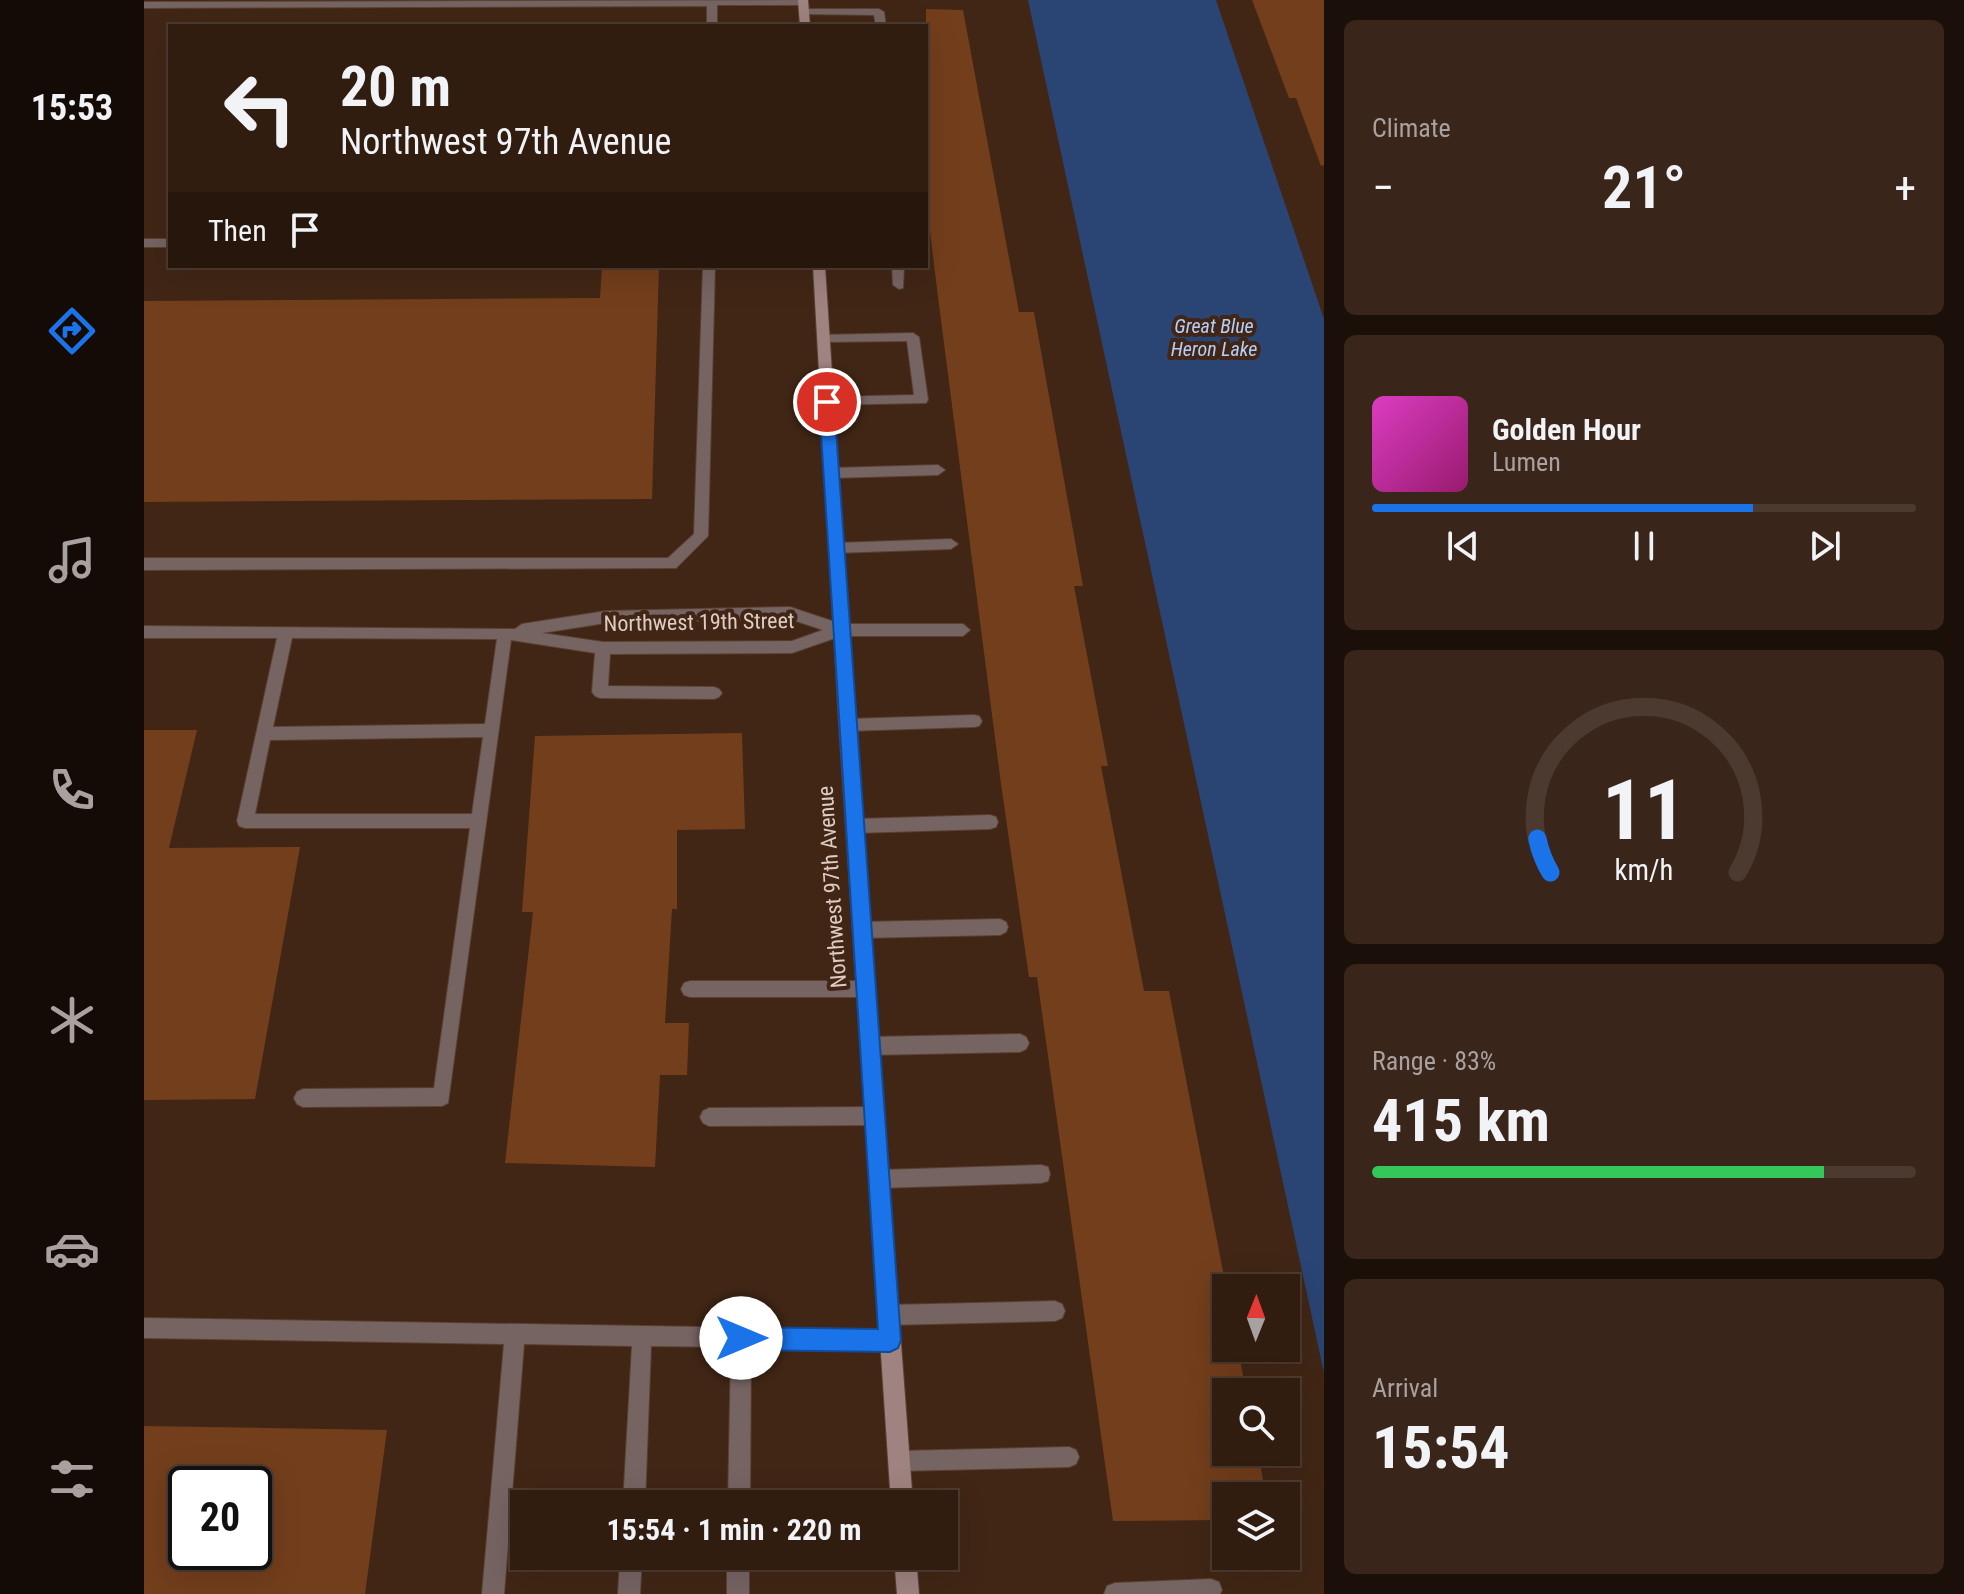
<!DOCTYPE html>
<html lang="en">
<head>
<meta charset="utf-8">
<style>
	:root { --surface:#311c10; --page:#392519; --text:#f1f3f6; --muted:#a8a19f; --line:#4c3a30; --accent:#1a73e8 }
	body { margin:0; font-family:"Roboto Condensed",sans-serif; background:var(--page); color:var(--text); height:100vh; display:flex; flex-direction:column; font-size:30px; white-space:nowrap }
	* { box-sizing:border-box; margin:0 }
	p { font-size:26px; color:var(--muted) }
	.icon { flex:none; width:44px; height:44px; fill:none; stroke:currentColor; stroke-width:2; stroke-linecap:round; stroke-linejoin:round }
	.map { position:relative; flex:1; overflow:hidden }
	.panel { display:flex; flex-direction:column; gap:20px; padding:20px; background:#1b0f09; width:640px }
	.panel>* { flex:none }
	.top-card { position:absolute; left:24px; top:24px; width:760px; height:244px; border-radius:0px; box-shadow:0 8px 32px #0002,0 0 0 2px var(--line); background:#311c10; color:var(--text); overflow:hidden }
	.needle { width:52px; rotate:1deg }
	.tools { position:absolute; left:1068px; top:1274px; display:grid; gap:16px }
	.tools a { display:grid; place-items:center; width:88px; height:88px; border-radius:0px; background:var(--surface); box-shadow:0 8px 32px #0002,0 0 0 2px var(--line); font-size:40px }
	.speed { position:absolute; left:24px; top:1466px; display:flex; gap:16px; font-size:40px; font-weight:700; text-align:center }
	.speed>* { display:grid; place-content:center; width:104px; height:104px; border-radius:50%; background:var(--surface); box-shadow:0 8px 32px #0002,0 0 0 2px var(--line); line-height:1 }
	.speed .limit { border:4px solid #111; border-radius:12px; background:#fff; color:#111 }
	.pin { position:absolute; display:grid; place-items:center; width:68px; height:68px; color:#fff; margin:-34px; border:4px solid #fff; border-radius:50%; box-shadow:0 2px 8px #0007 }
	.me { position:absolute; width:88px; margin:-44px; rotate:90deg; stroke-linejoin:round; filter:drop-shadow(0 0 6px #0008) }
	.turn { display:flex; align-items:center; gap:28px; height:168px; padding:0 40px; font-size:36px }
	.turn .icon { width:104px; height:104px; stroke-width:2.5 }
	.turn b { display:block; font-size:56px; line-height:68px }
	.then { display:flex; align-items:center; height:76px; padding:0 40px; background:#0003; gap:16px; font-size:30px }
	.big { font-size:60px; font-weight:700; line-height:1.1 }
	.panel .widget { flex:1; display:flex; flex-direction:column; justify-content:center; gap:12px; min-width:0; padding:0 28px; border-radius:12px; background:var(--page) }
	.panel .dial { align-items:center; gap:0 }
	.dial svg { height:208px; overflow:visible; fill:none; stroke:var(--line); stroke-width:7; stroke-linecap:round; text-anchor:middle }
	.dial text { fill:var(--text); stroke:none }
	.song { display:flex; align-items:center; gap:24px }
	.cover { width:96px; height:96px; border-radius:12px; background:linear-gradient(135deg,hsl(310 70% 55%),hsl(320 70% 35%)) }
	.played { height:8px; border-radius:4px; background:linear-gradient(90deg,var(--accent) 70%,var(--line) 70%) }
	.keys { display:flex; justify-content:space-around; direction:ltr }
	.heat { display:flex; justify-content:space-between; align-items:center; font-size:44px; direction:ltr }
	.charge { height:12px; border-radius:6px; background:linear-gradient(90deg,#34c759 83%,var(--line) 0) }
	.trip { position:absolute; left:366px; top:1490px; width:448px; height:80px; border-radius:0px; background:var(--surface); box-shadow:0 8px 32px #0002,0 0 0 2px var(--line); font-weight:700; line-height:80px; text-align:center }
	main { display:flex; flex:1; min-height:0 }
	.tabs { display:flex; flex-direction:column; width:144px; justify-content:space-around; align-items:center; background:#140b06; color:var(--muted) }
	.tabs .icon { width:56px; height:56px }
	.tabs .current { color:var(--accent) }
	.tabs b { font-size:36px; color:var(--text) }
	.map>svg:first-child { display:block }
</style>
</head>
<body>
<main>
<nav class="tabs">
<b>15:53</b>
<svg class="icon current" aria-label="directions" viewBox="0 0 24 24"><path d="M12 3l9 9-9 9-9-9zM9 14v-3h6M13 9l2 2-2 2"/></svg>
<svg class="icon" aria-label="music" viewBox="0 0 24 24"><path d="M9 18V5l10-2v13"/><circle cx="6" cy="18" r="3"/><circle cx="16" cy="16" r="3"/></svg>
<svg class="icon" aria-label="phone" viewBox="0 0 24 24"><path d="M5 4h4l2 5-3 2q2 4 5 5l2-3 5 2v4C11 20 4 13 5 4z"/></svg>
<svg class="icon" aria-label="climate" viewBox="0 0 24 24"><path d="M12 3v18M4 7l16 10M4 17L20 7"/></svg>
<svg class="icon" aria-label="car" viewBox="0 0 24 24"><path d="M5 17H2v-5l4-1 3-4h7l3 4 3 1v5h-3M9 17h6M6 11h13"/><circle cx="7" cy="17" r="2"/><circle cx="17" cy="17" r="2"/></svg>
<svg class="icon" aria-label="filters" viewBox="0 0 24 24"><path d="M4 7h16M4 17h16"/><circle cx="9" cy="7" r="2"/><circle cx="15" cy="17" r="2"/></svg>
</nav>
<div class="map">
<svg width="1180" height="1594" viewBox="0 0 1180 1594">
	<rect width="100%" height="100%" fill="#412615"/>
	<path fill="#2a4473" d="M 884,0 L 1072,0 L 1180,319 L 1180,1373 Z"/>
	<path fill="#733e1c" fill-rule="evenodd" d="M 1108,0 L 1180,0 L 1180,165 L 1177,166 L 1152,98 L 1145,98 Z
		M 782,9 L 819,10 L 875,312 L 890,312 L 939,586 L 930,586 L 964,766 L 957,766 L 1000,991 L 1025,991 L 1082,1287 L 1082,1348 L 1094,1348 L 1102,1392 L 1082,1392 L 1082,1452 L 1114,1452 L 1122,1496 L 1082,1496 L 1082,1520 L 969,1521 L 893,977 L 885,977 L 857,784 L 794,297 L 782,198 Z
		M 458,266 L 515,266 L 508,499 L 0,502 L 0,301 L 456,298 Z
		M 0,730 L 53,730 L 25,848 L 156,847 L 111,1099 L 0,1100 Z
		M 598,733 L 601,829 L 533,830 L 533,909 L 528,909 L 521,1023 L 545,1023 L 543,1075 L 516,1075 L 511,1167 L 361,1163 L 389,912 L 378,912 L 391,736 Z
		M 0,1426 L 243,1430 L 221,1594 L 0,1594 ZM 42,1484 L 110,1484 L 110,1552 L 42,1552 Z"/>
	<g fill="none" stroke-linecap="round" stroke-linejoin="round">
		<defs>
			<path id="lane" d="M 663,0 L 663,4 L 659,5 L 573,5 L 573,26 L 563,26 L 563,6 L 0,8 L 0,2 Z
				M 660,9 L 735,9 L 740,12 L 742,26 L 732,26 L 730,15 L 656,14 L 655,12 Z
				M 0,239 L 26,239 L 26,247 L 0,247 Z
				M 559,266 L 571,266 L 564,536 L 532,568 L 0,570 L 0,558 L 524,558 L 550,534 Z
				M 748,266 L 760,266 L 759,288 L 755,289 L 749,285 Z
				M 769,333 L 775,337 L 784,400 L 782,403 L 678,405 L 676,402 L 683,397 L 770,395 L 763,341 L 679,342 L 674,341 L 674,335 Z
				M 794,465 L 801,470 L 794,475 L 687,478 L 680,473 L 687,468 Z
				M 807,539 L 814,544 L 807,549 L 691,553 L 684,548 L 691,543 Z
				M 646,607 L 697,624 L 819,624 L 826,630 L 819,636 L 697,636 L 648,653 L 466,654 L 464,686 L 570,687 L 575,689 L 578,693 L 575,697 L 570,699 L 456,698 L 451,696 L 448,692 L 451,653 L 367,640 L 304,1103 L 298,1106 L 159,1107 L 153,1104 L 150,1098 L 153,1092 L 159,1089 L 290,1088 L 326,828 L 101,828 L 95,826 L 93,821 L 133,638 L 0,638 L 0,626 L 371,629 L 378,624 L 462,611 ZM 646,619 L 679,630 L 648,641 L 459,642 L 398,633 L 462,623 ZM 148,638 L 353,639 L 341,724 L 129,727 ZM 339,737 L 328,814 L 111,814 L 126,740 Z
				M 830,715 L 835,716 L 838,721 L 835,726 L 830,727 L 703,731 L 698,730 L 695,725 L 698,720 L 703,719 Z
				M 846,815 L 852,817 L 854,822 L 852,827 L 846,829 L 711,833 L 705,831 L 703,826 L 705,821 L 711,819 Z
				M 856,919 L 862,922 L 864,927 L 862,932 L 856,935 L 717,938 L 711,935 L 709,930 L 711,925 L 717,922 Z
				M 546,981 L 722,981 L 728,983 L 731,989 L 728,995 L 722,997 L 546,997 L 540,995 L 537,989 L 540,983 Z
				M 876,1034 L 882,1037 L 885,1043 L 882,1049 L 876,1052 L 725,1055 L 719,1052 L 716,1046 L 719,1040 L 725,1037 Z
				M 730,1107 L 736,1110 L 739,1116 L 736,1122 L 730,1125 L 565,1126 L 559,1123 L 556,1117 L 559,1111 L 565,1108 Z
				M 897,1165 L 904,1167 L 906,1174 L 904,1181 L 897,1183 L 735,1188 L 728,1186 L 726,1179 L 728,1172 L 735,1170 Z
				M 911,1301 L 918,1304 L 921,1311 L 918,1318 L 911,1321 L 744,1325 L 737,1322 L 734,1315 L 737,1308 L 744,1305 Z
				M 0,1318 L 746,1330 L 753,1333 L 756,1340 L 753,1347 L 746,1350 L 607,1348 L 606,1504 L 584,1504 L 587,1347 L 507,1346 L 501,1504 L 479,1504 L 488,1346 L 380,1344 L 360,1594 L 338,1594 L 360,1344 L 0,1338 Z
				M 925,1447 L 932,1450 L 935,1457 L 932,1464 L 925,1467 L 755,1471 L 748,1468 L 745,1461 L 748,1454 L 755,1451 Z
				M 476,1556 L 498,1556 L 496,1594 L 474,1594 Z
				M 583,1556 L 605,1556 L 605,1594 L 583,1594 Z
				M 1067,1579 L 1075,1582 L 1078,1590 L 1076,1594 L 960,1594 L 963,1586 L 971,1583 Z"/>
			<path id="secondary" d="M 654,0 L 664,0 L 666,26 L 656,26 Z
				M 669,266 L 681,266 L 711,725 L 769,1504 L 747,1504 L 695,725 Z
				M 750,1556 L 772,1556 L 775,1594 L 753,1594 Z"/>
		</defs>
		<use href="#lane" stroke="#5a4131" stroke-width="2"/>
		<use href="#secondary" stroke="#5a4131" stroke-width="2"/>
		<use href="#lane" fill="#766463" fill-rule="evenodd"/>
		<use href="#secondary" fill="#9e8380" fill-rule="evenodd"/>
	</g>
	<path fill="#1a73e8" stroke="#114b97" stroke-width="2" d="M 683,396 L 690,402 L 757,1340 L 754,1348 L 746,1352 L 597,1350 L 589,1346 L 586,1338 L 589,1330 L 597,1327 L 734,1329 L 675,402 Z"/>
	<g text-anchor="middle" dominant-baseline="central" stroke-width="8" stroke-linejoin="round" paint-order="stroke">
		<g font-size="20" font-style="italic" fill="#b5cefc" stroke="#412615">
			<text x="1070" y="326">Great Blue<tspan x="1070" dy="23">Heron Lake</tspan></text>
		</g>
		<g font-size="22" fill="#dfcdc3" stroke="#412615">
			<text transform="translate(555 622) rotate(-1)">Northwest 19th Street</text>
			<text transform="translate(688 887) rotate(-94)">Northwest 97th Avenue</text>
		</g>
	</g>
</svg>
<div class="tools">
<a><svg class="needle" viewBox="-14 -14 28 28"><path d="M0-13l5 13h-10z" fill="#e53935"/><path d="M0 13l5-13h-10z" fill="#a8a19f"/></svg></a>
<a><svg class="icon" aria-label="search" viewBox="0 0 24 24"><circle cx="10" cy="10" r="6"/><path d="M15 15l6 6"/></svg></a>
<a><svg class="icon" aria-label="layers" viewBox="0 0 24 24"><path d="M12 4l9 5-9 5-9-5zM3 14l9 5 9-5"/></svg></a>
</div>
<div class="speed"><div class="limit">20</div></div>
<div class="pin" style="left:683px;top:402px;background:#d93025"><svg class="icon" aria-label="arrive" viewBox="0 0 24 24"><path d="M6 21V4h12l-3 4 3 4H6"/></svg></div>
<svg class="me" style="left:597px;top:1338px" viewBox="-20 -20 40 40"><circle r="19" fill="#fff"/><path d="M0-13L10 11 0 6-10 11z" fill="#1a73e8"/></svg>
<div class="trip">15:54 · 1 min · 220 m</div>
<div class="top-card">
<div class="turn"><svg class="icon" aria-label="left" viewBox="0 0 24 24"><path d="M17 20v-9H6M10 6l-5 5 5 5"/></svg><div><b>20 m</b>Northwest 97th Avenue</div></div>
<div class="then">Then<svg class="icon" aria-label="arrive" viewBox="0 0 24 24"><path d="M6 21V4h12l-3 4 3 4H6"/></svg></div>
</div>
</div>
<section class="panel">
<div class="widget"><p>Climate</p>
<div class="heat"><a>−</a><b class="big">21°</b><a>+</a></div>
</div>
<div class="widget">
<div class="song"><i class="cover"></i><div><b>Golden Hour</b><p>Lumen</p></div></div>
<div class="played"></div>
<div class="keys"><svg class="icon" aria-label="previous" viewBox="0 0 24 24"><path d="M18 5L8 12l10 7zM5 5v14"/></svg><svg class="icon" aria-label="pause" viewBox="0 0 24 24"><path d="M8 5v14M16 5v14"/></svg><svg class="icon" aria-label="next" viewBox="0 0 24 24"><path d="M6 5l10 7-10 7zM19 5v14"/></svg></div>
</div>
<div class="widget dial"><svg viewBox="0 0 100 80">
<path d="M14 69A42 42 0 1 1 86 69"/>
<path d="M14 69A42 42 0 0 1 9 56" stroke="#1a73e8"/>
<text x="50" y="56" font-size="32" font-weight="700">11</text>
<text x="50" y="72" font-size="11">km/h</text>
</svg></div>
<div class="widget"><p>Range · 83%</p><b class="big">415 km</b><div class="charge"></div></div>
<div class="widget"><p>Arrival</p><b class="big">15:54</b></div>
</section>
</main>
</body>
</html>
